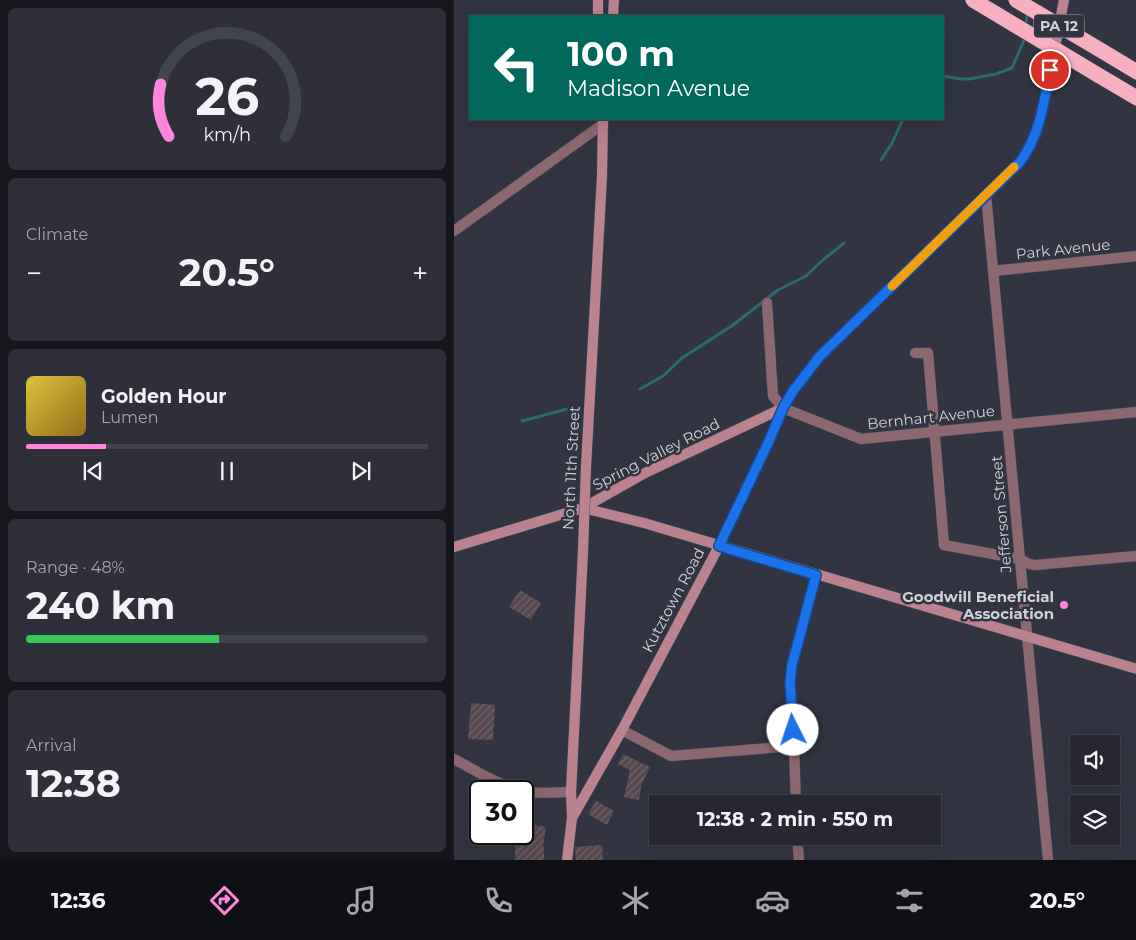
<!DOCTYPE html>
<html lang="en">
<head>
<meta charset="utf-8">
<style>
	:root { --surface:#262731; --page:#2e2f39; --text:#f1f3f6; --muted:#a4a5ab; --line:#42444d; --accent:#ff85df }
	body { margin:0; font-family:Montserrat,sans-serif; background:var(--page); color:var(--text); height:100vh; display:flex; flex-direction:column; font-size:19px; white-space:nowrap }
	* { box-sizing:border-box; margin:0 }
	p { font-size:16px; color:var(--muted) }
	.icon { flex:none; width:28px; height:28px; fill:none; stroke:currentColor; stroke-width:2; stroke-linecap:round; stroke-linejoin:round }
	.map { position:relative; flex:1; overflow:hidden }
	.panel { display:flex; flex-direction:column; gap:8px; padding:8px; background:#15151b; width:454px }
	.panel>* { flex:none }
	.guide { position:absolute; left:15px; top:15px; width:475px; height:105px; border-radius:0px; box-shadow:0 5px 20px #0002,0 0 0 1px var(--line); background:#00695c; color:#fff; overflow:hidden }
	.controls { position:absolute; left:616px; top:735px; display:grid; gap:10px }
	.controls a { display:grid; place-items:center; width:50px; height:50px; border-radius:0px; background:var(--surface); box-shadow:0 5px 20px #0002,0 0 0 1px var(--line); font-size:25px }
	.speed { position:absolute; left:15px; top:780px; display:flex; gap:10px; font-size:25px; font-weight:700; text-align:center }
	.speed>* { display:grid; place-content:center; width:65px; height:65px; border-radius:50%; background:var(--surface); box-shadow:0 5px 20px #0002,0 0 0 1px var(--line); line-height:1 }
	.speed .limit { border:2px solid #111; border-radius:8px; background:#fff; color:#111 }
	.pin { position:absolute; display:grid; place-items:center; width:42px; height:42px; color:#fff; margin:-21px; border:2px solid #fff; border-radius:50%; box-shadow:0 1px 5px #0007 }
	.me { position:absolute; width:55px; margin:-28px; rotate:356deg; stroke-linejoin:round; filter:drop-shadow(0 0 4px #0008) }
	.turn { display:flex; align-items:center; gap:18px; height:105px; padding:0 15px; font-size:22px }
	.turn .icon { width:65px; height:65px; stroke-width:2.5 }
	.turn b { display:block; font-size:35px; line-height:42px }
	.big { font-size:38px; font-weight:700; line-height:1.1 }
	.panel .widget { flex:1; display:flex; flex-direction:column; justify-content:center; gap:8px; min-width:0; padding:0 18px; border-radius:8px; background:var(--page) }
	.panel .dial { align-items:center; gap:0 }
	.dial svg { height:130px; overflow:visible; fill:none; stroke:var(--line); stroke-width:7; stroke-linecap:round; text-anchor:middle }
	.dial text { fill:var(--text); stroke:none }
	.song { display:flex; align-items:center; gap:15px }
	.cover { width:60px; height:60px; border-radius:8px; background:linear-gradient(135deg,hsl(50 70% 55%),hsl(40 70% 35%)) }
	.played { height:5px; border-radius:2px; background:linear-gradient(90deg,var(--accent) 20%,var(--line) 20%) }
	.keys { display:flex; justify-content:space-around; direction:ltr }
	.heat { display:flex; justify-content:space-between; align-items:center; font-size:28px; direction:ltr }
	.charge { height:8px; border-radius:4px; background:linear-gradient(90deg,#34c759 48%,var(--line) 0) }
	.trip { position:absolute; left:195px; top:795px; width:292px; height:50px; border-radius:0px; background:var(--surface); box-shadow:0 5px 20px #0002,0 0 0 1px var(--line); font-weight:700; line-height:50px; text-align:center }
	.tabs { display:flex; height:80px; justify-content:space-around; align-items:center; background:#0f1014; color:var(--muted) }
	.tabs .icon { width:35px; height:35px }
	.tabs .active { color:var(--accent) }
	.tabs b { font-size:22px; color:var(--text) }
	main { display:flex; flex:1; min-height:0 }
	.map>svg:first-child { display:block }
</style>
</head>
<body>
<main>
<section class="panel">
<div class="widget dial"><svg viewBox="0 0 100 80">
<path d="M14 69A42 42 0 1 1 86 69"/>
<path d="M14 69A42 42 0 0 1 9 37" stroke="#ff85df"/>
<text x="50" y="56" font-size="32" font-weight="700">26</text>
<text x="50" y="72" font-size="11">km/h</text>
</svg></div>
<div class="widget"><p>Climate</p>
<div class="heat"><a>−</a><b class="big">20.5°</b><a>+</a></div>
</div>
<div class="widget">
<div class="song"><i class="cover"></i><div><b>Golden Hour</b><p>Lumen</p></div></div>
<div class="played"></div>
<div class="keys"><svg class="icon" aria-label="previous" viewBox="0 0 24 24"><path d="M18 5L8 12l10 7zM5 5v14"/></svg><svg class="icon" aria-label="pause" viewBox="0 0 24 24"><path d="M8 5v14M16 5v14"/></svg><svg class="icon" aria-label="next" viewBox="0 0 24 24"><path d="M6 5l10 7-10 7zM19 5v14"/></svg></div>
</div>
<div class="widget"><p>Range · 48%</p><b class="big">240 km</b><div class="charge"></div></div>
<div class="widget"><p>Arrival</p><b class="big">12:38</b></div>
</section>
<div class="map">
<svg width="683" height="860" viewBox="0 0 683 860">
	<defs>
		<pattern id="building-hatch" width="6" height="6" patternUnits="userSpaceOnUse" patternTransform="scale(1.25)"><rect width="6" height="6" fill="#584950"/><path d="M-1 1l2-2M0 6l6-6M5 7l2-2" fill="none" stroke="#6f6269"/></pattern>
	</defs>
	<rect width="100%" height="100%" fill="#323441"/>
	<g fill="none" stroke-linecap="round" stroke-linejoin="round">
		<path stroke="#296b6e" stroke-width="3" d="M 572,26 L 573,13
			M 489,76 L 507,79 L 515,79 L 542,74 L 558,68 L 571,38
			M 427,160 L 438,143 L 449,119
			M 186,389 L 209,376 L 228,358 L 279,325 L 324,290 L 352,276 L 370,259 L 390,243
			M 68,421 L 113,409"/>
	</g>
	<path fill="url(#building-hatch)" d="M 66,590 L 87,603 L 77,620 L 55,607 Z
		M 17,703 L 41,705 L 39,740 L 14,739 Z
		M 169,754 L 196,767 L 188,783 L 185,800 L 170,797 L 176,770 L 164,764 Z
		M 142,801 L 160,811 L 153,825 L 134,814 Z
		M 69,824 L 92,827 L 89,846 L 90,847 L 90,860 L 61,860 L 61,846 L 64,846 L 66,834 L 69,834 Z
		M 148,845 L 149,860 L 122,860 L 121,847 Z"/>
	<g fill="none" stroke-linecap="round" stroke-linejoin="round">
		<defs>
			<path id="street" d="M 532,195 C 554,416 573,638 594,860
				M 0,231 L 149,124
				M 539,271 L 683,256
				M 313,303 L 319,396 L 329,408 L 407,439 L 683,412
				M 461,353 L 474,353 L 490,545 L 566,559 L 575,564 L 581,565 L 683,556
				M 168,730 L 217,756 L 340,746
				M 0,759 C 24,772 47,787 75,792 C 88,794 104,792 117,792
				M 342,804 L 340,746 L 336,682 L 338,665 L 362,575
				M 343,836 L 345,860"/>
			<path id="secondary" d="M 144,16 L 144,0
				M 159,16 L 160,0
				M 132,467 L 148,176 L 149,119
				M 129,508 L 190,523 L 683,669
				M 0,547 L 129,508 L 191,473 L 329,408
				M 118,817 L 117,792 L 129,551
				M 113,860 L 118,818 L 168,730 L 265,546 L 315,441 L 329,408 L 339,391 L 366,356 L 532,195 L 566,162 L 571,155 L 582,134 L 589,109 L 610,0"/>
			<path id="highway" d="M 648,51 L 683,72
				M 644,75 L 683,98"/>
		</defs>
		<use href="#street" stroke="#4f515d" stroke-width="11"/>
		<use href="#secondary" stroke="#4f515d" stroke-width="11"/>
		<use href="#highway" stroke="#4f515d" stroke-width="16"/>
		<use href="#street" stroke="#8c6770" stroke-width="10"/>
		<use href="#secondary" stroke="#bc8290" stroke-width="10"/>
		<use href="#highway" stroke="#f8afc1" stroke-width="15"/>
		<defs>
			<path id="secondary-bridge" d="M 129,551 L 132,467"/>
			<path id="highway-bridge" d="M 519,0 L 644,75
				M 562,0 L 648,51"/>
		</defs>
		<use href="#secondary-bridge" stroke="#4f515d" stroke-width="11" stroke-linecap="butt"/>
		<use href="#highway-bridge" stroke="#4f515d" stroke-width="16" stroke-linecap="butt"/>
		<use href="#secondary-bridge" stroke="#bc8290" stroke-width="10"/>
		<use href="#highway-bridge" stroke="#f8afc1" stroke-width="15"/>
	</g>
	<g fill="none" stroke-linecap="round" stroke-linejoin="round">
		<defs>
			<path id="route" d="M 339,730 L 336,682 L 338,665 L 362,575 L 265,546 L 315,441 L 329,408 L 339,391 L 366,356 L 566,162 C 586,135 590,102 596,70"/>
		</defs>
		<use href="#route" stroke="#114b97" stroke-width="12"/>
		<use href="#route" stroke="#1a73e8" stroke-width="9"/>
		<path stroke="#f59e0b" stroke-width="9" d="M 438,286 L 560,167"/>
	</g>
	<circle fill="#ff85df" stroke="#323441" stroke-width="2" cx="610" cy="605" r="5"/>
	<g text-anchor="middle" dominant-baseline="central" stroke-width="5" stroke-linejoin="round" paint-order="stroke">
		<rect fill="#323441" stroke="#a1a3ac" stroke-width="1" x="580" y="14.5" width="50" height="23" rx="4"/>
		<g font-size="14" font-weight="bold" fill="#d1d3da">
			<text x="605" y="26">PA 12</text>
		</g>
		<g font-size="15" fill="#d1d3da" stroke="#323441">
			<text transform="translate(609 249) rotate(-6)">Park Avenue</text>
			<text transform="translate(477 417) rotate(-6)">Bernhart Avenue</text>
			<text transform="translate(202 454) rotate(-27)">Spring Valley Road</text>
			<text transform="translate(117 468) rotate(-87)">North 11th Street</text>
			<text transform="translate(547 514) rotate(-95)">Jefferson Street</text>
			<text transform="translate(219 600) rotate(-62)">Kutztown Road</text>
		</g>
		<g font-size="15" font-weight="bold" fill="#d1d3da" stroke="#323441" text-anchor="end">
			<text x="600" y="596">Goodwill Beneficial<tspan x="600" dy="17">Association</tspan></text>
		</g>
	</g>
</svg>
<div class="controls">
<a><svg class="icon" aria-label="sound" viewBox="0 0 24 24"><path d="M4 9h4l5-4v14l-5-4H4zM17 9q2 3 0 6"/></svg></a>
<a><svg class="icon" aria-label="layers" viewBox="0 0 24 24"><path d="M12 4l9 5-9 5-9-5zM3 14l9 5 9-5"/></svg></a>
</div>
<div class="speed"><div class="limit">30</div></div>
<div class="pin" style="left:596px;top:70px;background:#d93025"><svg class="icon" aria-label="arrive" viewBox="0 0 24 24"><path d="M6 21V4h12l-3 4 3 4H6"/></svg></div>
<svg class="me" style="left:339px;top:730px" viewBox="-20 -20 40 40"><circle r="19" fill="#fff"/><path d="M0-13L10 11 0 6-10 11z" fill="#1a73e8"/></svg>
<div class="trip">12:38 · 2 min · 550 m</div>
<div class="guide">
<div class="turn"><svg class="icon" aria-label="left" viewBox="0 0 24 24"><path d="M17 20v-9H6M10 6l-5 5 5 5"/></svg><div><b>100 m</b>Madison Avenue</div></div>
</div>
</div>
</main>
<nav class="tabs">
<b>12:36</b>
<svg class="icon active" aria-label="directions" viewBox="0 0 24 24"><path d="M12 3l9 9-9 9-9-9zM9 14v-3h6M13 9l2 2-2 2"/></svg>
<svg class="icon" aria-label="music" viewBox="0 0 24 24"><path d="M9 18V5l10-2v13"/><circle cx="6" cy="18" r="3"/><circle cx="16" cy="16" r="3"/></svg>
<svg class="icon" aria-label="phone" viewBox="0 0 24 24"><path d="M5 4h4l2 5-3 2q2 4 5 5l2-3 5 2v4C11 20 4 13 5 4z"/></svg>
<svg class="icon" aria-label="climate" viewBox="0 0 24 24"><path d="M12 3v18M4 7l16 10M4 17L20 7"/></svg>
<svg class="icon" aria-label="car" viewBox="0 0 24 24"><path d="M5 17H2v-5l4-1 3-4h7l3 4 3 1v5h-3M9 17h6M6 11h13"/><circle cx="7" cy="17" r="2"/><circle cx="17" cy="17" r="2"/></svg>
<svg class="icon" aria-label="filters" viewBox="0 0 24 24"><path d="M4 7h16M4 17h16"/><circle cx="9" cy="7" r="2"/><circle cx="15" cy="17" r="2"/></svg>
<b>20.5°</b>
</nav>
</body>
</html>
